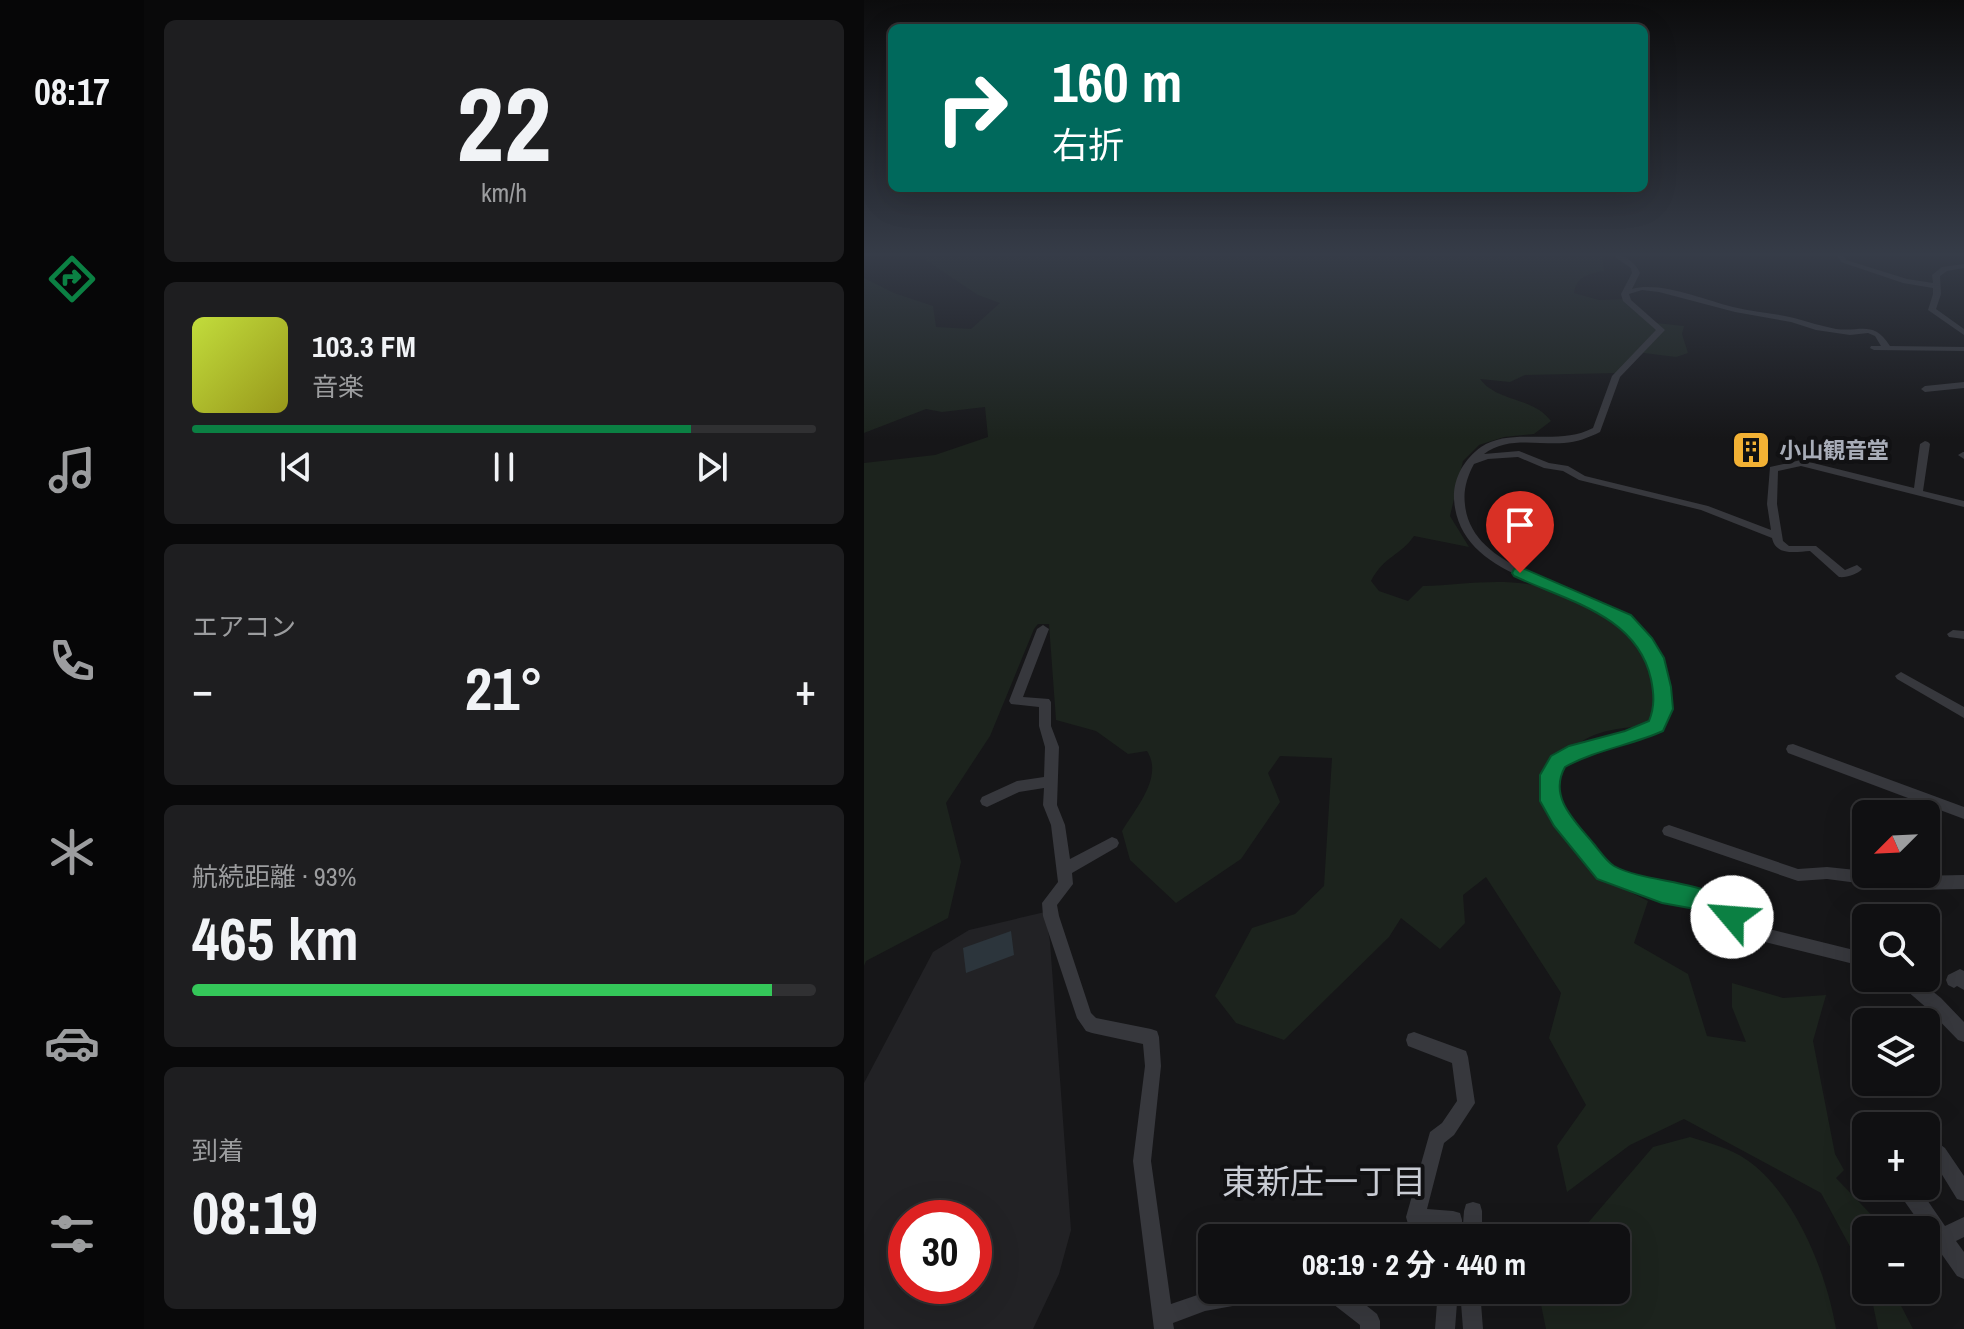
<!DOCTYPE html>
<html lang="ja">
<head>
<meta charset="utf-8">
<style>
	:root { --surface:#101012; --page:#1e1e20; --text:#f1f3f6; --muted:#9c9d9f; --line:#303032; --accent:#0b8043 }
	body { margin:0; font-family:"Archivo Narrow","Noto Sans JP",sans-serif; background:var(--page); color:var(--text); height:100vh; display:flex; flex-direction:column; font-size:30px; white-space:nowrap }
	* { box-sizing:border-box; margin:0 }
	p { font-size:26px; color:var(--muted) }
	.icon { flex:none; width:44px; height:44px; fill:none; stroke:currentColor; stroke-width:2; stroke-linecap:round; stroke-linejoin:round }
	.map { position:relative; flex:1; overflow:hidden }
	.sheet { display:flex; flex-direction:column; gap:20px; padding:20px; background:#09090a; width:720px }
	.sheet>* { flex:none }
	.banner { position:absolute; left:24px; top:24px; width:760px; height:168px; border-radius:12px; box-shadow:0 8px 32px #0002,0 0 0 2px var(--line); background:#00695c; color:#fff; overflow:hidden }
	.needle { width:52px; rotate:246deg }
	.tools { position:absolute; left:988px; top:800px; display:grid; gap:16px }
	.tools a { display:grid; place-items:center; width:88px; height:88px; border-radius:12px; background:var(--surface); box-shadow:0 8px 32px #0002,0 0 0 2px var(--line); font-size:40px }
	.speed { position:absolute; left:24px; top:1200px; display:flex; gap:16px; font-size:40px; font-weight:700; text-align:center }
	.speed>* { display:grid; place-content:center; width:104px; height:104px; border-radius:50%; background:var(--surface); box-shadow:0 8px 32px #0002,0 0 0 2px var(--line); line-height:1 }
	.speed .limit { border:12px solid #d22; background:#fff; color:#111 }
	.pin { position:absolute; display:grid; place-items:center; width:68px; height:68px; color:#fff; margin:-82px -34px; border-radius:50% 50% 50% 0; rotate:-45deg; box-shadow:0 0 8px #0007 }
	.pin .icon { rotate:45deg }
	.me { position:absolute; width:88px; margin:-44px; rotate:297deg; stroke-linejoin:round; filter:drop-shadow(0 0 6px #0008) }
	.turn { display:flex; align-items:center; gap:28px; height:168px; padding:0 32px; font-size:36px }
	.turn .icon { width:104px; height:104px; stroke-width:2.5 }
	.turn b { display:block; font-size:56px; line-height:68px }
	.big { font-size:60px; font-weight:700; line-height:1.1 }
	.sheet .card { flex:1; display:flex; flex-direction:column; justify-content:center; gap:12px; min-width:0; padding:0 28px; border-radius:12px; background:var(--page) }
	.sheet .dial { align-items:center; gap:0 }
	.dial b { font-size:104px; line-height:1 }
	.song { display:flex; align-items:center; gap:24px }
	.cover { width:96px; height:96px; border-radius:12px; background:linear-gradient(135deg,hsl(70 70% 55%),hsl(60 70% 35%)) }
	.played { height:8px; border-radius:4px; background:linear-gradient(90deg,var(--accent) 80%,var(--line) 80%) }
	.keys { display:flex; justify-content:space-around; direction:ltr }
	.heat { display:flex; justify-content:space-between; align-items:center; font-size:44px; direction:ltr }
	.charge { height:12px; border-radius:6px; background:linear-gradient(90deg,#34c759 93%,var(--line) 0) }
	.trip { position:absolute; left:334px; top:1224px; width:432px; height:80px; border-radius:12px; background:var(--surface); box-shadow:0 8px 32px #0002,0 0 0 2px var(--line); font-weight:700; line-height:80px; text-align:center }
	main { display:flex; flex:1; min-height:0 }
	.tab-bar { display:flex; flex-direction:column; width:144px; justify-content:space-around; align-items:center; background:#060607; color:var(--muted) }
	.tab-bar .icon { width:56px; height:56px }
	.tab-bar .active { color:var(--accent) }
	.tab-bar b { font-size:36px; color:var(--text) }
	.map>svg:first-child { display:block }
</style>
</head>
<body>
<main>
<nav class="tab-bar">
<b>08:17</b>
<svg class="icon active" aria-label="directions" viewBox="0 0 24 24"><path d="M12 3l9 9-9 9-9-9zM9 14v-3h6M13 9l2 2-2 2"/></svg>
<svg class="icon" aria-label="music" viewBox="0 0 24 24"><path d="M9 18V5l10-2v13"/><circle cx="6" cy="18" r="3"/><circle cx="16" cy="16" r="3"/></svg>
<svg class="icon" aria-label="phone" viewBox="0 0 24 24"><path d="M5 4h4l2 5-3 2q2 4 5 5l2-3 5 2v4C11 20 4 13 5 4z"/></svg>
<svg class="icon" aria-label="climate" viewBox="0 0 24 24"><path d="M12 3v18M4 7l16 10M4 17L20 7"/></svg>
<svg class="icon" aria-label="car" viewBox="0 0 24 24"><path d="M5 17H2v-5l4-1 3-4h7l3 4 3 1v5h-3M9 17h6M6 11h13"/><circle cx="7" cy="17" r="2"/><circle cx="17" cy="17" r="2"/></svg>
<svg class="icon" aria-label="filters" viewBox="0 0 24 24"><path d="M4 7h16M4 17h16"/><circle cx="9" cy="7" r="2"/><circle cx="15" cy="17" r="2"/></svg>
</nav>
<section class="sheet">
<div class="card dial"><b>22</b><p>km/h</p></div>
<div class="card">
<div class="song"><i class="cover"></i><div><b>103.3 FM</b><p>音楽</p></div></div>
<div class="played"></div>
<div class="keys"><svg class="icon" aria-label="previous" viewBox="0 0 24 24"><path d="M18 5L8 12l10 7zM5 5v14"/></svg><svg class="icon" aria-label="pause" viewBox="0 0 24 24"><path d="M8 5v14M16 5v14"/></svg><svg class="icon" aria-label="next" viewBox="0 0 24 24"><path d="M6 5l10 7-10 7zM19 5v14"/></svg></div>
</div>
<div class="card"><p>エアコン</p>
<div class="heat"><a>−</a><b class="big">21°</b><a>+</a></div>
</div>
<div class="card"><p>航続距離 · 93%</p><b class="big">465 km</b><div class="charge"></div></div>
<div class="card"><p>到着</p><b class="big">08:19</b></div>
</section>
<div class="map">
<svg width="1100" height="1329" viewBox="0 0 1100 1329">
	<rect width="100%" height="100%" fill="#161618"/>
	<path fill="#222225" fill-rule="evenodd" d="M 181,912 L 186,942 L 207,1230 L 195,1274 L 169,1329 L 0,1329 L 0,1083 L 69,952 L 105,930 ZM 42,1218 L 110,1218 L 110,1286 L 42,1286 Z"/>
	<path fill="#1c231d" d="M 51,253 L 738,253 L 740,271 C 724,274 713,276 710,293 L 735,300 L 763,299 L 792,323 L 820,326 L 818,334 L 824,353 L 812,357 L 772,352 L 753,373 L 661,375 L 646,382 L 616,379 C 633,402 669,397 687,421 L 670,434 L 640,437 L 615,445 L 599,461 L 586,516 L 605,547 L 550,536 C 536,556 520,556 507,581 L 515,591 L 544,601 L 559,586 C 595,585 634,578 669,585 C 699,591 764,619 781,645 C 789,657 792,690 796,705 L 784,726 C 730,729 719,736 680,773 L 679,807 L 736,877 L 784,901 L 770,943 L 824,974 L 843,1036 L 882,1042 L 868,1007 L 868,983 L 919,998 L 962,995 L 949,1041 L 971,1154 L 980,1170 L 972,1178 L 1022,1230 L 1002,1230 L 1002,1276 L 957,1193 L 820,1119 L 766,1145 L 703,1192 L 693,1146 L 722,1105 L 685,1038 L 697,993 L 622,877 L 599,895 L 601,923 L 576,949 L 537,918 L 525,937 L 420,1040 L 372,1023 L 351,996 L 388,928 L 431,914 L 460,886 L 468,758 L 416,756 L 404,773 L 416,802 L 377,859 L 312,903 L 266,860 L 258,831 C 271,809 300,777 283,751 L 264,754 L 232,731 L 192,720 L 185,624 L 174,624 L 170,629 L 126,736 L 82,803 L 97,862 L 84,918 L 2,961 L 0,966 L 0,463 L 71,455 L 124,437 L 121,407 L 78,412 L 62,409 L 0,433 L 0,278 L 30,293 L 69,306 L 72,327 L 107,329 L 136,303 L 114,295 Z
		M 826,1137 C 845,1143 866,1148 883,1160 C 931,1193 963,1274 972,1329 L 682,1329 L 674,1290 L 752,1290 L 752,1238 L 711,1238 L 789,1147 Z
		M 1006,1290 L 1029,1290 L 1049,1329 L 1014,1329 Z"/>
	<path fill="#2c353c" d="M 147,931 L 150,955 L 102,973 L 99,948 Z"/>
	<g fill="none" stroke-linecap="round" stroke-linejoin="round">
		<path fill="#37383d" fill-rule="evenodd" d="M 745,253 C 756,252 772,262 776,273 L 768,289 C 797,281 840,300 869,307 C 889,312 910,313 930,318 C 945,322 957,326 972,329 C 998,332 1009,320 1026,346 L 1100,347 L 1100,351 L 1010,350 L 1006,348 L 1007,346 L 1017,346 L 1011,336 L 1004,333 L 986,335 L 952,330 L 927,322 L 871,312 L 795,292 L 778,290 L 765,294 L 767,300 L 801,330 L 756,377 L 736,432 C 724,438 713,442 700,443 C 674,445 643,436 620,454 L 655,451 L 685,463 L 704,466 L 721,476 L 844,506 L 907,530 L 903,504 L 906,467 L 937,460 L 1050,488 L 1056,444 L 1061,441 L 1064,442 L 1066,444 L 1059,491 L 1100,501 L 1100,507 L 937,466 L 914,471 L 913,504 L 919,541 L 925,546 L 952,546 L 981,570 L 993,565 L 998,569 C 994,574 982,578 975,577 L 946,551 C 931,552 912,556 908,538 L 837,510 L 715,480 L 699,471 L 680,468 L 654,457 L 624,459 L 610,464 C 603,477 599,490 601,505 C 608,574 721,584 767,619 C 785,633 795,654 801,676 C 806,695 807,711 798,730 L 770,742 L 704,761 L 693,776 L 694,800 L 733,856 L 745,867 L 798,885 L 852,896 L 893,926 L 1002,953 L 1002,967 L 889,939 L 844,907 L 798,899 L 761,888 L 735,877 L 723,864 L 680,801 L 679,775 L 695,753 L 762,734 L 788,723 C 795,707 793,691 789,675 C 784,657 776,640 762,628 C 713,583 595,583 590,499 C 589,479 600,459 617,447 C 648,426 693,447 729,428 L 748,376 L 792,330 L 759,301 L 757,294 L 768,273 L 767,268 Z
			M 972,253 L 978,253 L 982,260 L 1043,279 L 1069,283 L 1068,275 L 1078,267 L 1100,264 L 1100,268 L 1083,271 L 1076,276 L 1077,294 L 1072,309 L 1100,329 L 1100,335 L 1064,310 L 1069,294 L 1069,288 L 1039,283 L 977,262 Z
			M 1100,382 L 1100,388 L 1061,392 L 1057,389 L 1061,386 Z
			M 1099,452 L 1100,452 L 1100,459 L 1094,455 Z
			M 179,625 L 185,629 L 159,697 L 185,699 L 187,702 L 187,726 L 195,747 L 193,805 L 201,825 L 206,859 L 248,837 L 253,839 L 255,843 L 253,847 L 208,873 L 209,884 L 193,905 L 195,916 L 227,1013 L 232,1018 L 287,1029 L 293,1031 L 295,1037 L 297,1066 L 287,1161 L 307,1304 L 348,1290 L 412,1290 L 409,1297 L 402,1300 L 341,1311 L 309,1323 L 310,1329 L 290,1329 L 269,1161 L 281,1066 L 279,1044 L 228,1033 L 222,1031 L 213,1018 L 179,916 L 178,903 L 194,882 L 187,825 L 179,805 L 180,788 L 155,792 L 123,807 L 118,805 L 116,801 L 118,797 L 153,781 L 180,777 L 181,747 L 175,726 L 175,707 L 147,704 L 145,701 L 173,629 Z
			M 1089,630 L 1100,631 L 1100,639 L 1085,637 L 1083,634 Z
			M 1037,672 L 1100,707 L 1100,718 L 1033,679 L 1031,676 Z
			M 929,744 L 1100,807 L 1100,819 L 924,753 L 922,749 L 924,745 Z
			M 805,825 L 934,869 L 963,867 L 1002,871 L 1002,874 L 1048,876 L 1100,875 L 1100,889 L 1048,890 L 963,879 L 934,881 L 800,835 L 798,831 L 800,827 Z
			M 1096,969 L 1100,971 L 1100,990 L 1093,986 L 1090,988 L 1084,985 L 1082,980 L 1084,975 Z
			M 1032,978 L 1052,978 L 1077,998 L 1100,1022 L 1100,1042 L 1094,1040 L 1065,1010 L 1034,983 Z
			M 550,1032 L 602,1051 L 604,1057 L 611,1103 L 590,1135 L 580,1143 L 563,1209 L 589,1211 L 596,1213 L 598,1220 L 598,1238 L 578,1238 L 579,1229 L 551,1226 L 544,1224 L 542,1217 L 566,1132 L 578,1123 L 593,1101 L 588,1063 L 544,1046 L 542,1040 L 544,1034 Z
			M 1062,1134 L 1081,1148 L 1100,1176 L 1100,1201 L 1093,1199 L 1069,1160 L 1062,1155 Z
			M 1002,1150 L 1002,1168 L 998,1170 L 992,1167 L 989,1161 L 992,1155 Z
			M 1049,1186 L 1055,1188 L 1081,1226 L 1100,1217 L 1100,1237 L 1092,1241 L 1100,1252 L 1100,1279 L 1093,1276 L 1041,1202 L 1039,1195 L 1041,1188 Z
			M 609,1202 L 616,1204 L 618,1211 L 618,1238 L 598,1238 L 600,1211 L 602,1204 Z
			M 444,1290 L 483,1290 L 513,1314 L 516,1321 L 516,1329 L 496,1329 L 496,1325 L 469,1304 L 447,1297 Z
			M 574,1290 L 594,1290 L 591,1329 L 571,1329 Z
			M 596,1290 L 616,1290 L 619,1329 L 599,1329 Z"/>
	</g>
	<linearGradient id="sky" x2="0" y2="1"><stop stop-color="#0c0c0d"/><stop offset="0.58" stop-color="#363c48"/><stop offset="1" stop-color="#363c48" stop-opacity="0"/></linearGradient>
	<rect width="1100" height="439" fill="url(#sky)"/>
	<path fill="#0b8043" stroke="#07532c" stroke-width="2" d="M 656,567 L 767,615 L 788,638 L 800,658 L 807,687 L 809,709 L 799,731 C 768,745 731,750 701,767 C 684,797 711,821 729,843 C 735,850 742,861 750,866 C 784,885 863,880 880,917 L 877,924 L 868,927 L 842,911 L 798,903 L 733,879 L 690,826 L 676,801 L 676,775 L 687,756 L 705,746 L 761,731 L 785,721 C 791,706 790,694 787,679 C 773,615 703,601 650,576 L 648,573 L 650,569 Z"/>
	<defs>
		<symbol id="building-square" viewBox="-11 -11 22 22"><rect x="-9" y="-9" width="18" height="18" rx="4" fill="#f2b134" stroke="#111113"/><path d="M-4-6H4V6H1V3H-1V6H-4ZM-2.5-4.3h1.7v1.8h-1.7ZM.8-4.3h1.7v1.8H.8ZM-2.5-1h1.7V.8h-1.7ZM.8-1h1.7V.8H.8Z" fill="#111"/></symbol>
	</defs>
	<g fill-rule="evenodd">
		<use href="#building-square" x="865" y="428" width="44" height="44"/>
	</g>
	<g text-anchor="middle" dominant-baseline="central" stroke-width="8" stroke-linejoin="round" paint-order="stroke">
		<g font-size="22" font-weight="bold" fill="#a8adb8" stroke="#111113" text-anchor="start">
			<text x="915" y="450">小山観音堂</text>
		</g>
		<g font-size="34" fill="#c9ccd4" stroke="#111113">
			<text x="460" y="1182">東新庄一丁目</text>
		</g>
	</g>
</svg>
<div class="tools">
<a><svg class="needle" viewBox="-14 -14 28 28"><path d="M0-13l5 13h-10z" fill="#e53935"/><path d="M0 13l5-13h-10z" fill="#9c9d9f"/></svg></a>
<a><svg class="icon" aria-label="search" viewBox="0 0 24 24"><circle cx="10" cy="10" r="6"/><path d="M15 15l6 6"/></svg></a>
<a><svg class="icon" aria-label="layers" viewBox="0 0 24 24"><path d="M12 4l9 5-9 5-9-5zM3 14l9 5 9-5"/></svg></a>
<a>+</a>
<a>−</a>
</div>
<div class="speed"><div class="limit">30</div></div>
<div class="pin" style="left:656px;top:573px;background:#d93025"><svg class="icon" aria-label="arrive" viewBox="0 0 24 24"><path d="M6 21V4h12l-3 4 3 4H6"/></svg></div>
<svg class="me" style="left:868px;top:917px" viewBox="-20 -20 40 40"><circle r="19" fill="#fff"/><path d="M0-13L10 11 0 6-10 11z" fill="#0b8043"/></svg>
<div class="trip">08:19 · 2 分 · 440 m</div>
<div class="banner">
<div class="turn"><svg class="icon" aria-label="right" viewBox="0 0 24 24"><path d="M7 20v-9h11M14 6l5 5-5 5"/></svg><div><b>160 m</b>右折</div></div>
</div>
</div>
</main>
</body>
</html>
